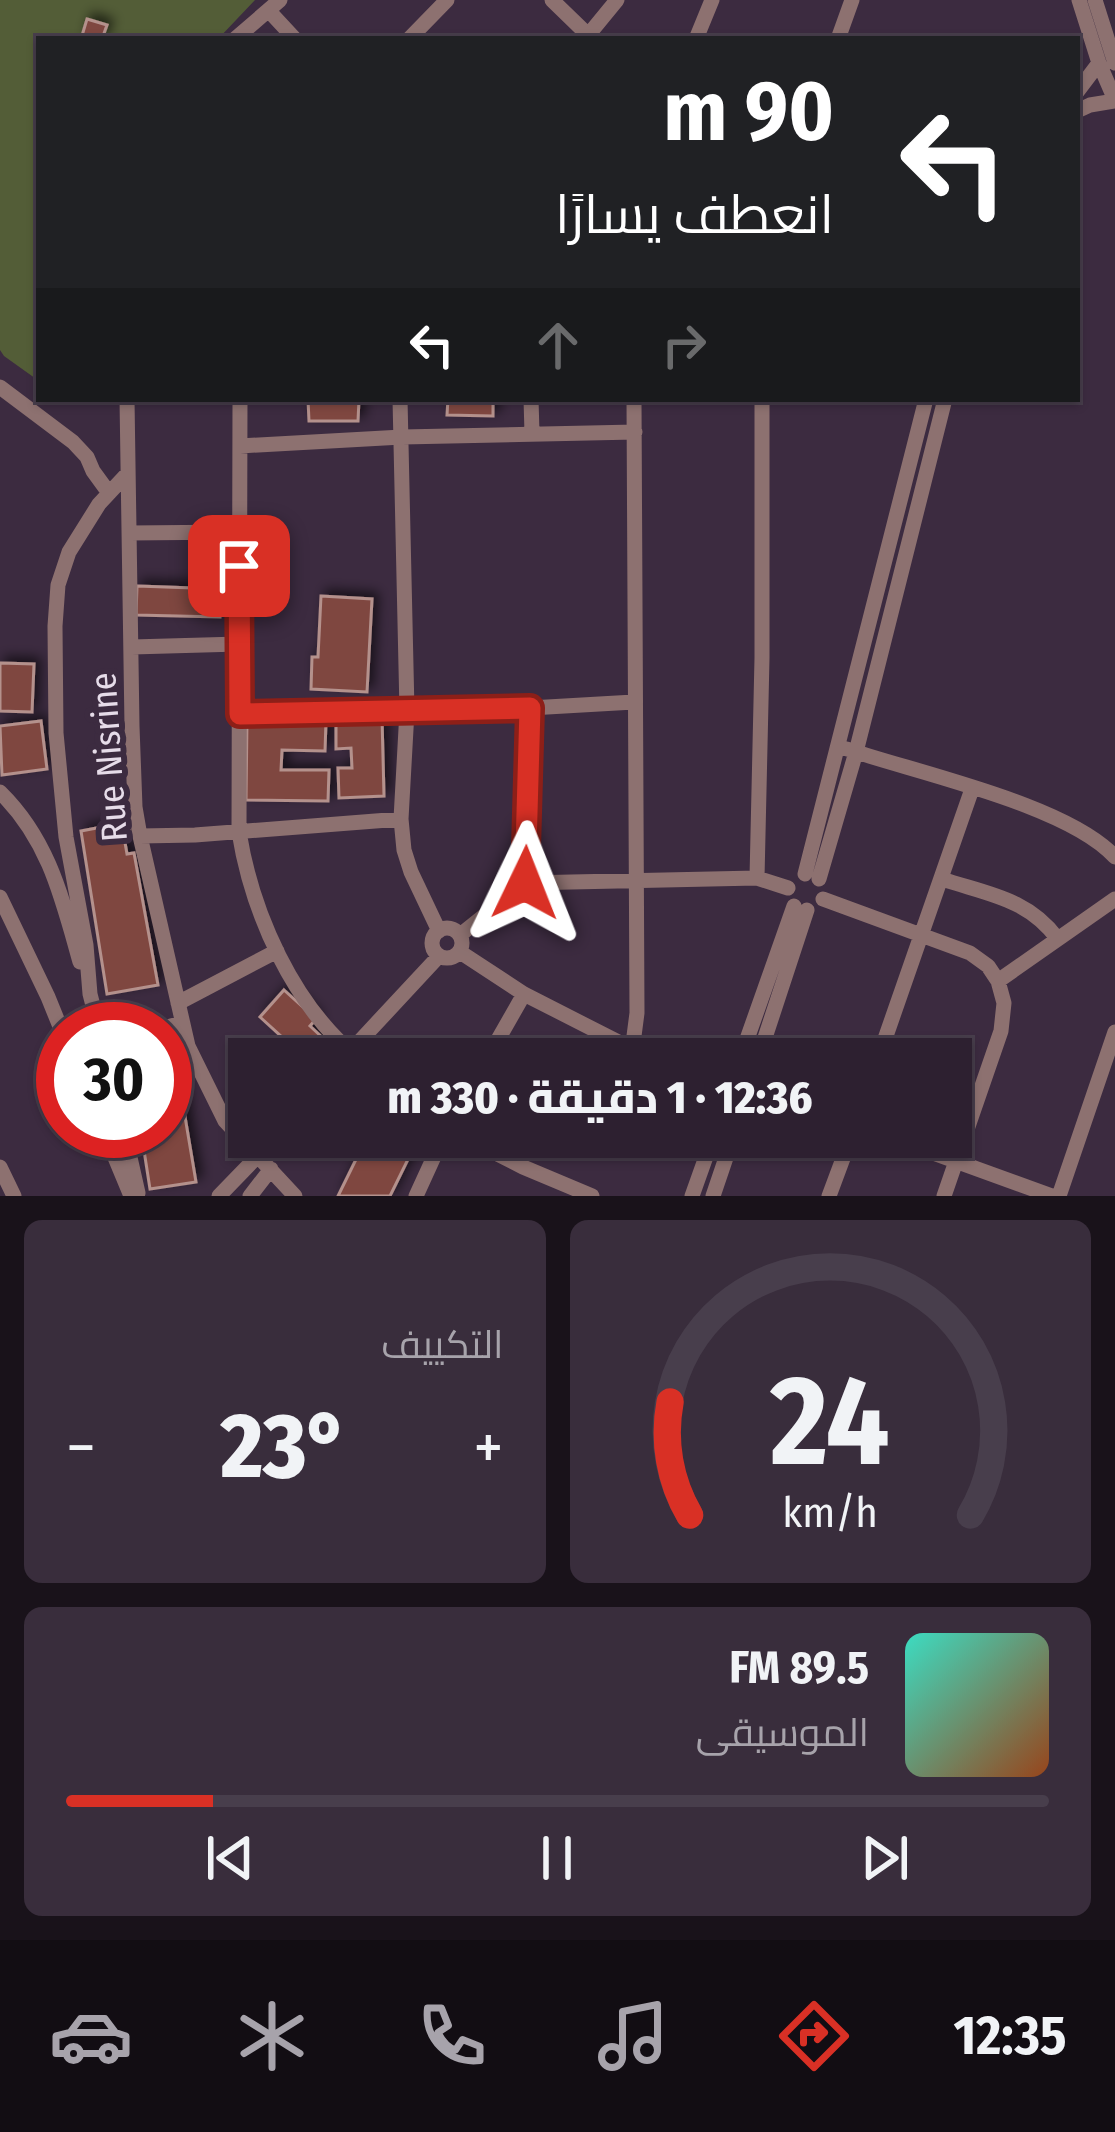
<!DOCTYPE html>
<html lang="ar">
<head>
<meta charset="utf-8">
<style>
	:root { --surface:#2d2030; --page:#392d3c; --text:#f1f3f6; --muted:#a7a3ab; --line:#483e4c; --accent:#d93025 }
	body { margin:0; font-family:"Fira Sans Condensed",Cairo,sans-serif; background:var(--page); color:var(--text); direction:rtl; height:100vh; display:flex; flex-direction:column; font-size:45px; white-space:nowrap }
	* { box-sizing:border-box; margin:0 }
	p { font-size:39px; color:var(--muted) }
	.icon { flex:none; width:66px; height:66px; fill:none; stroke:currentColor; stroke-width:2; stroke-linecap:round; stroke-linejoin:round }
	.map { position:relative; height:1196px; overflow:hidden; direction:ltr }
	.sheet { display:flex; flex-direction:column; gap:24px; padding:24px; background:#19121a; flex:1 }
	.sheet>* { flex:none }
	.hud { position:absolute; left:36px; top:36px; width:1044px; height:366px; border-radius:0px; box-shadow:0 3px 9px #0004,0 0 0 3px var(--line); direction:rtl; background:#202124; color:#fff; overflow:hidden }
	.speed { position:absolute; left:36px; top:1002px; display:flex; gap:24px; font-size:60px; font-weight:700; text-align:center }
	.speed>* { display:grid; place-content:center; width:156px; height:156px; border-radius:50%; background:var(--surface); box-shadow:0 3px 9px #0004,0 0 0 3px var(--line); line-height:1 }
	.speed .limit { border:18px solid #d22; background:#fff; color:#111 }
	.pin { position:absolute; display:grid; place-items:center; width:102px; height:102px; color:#fff; margin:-51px; border-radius:24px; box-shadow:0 6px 18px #0006 }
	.me { position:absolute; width:132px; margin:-66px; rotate:2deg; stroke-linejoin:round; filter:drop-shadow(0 0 9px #0008) }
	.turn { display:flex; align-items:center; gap:42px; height:252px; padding:0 48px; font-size:54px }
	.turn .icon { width:156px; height:156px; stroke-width:2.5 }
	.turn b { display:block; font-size:84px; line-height:102px }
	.lanes { display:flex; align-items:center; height:114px; padding:0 48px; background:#0003; justify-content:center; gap:60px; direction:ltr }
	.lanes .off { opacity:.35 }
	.big { font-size:90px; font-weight:800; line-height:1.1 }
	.sheet .card { flex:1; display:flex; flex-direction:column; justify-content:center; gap:18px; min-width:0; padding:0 42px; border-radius:18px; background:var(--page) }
	.sheet .dial { align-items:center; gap:0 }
	.dial svg { height:312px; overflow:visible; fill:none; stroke:var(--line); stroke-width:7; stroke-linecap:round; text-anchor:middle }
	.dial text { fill:var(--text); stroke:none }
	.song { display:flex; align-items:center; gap:36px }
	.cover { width:144px; height:144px; border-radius:18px; background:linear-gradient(135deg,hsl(170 70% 55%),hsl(20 70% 35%)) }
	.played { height:12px; border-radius:6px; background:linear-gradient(90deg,var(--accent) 15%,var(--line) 15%) }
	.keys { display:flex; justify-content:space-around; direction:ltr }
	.heat { display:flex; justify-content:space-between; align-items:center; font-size:66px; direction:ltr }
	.sheet .tiles { flex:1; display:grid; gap:24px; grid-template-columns:1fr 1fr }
	.card:last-child { grid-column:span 2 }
	.trip { position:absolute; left:228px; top:1038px; width:744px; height:120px; border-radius:0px; background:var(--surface); box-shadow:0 3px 9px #0004,0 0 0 3px var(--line); font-weight:800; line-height:120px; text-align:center; direction:rtl }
	.tabs { display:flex; height:192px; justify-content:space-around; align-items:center; background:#120d13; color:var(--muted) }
	.tabs .icon { width:84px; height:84px }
	.tabs .active { color:var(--accent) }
	.tabs b { font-size:54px; color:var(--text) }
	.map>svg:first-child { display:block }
</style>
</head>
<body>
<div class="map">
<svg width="1115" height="1196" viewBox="0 0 1115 1196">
	<defs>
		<filter id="shadow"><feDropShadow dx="5.5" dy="-5.5" stdDeviation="6" flood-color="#0009"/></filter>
	</defs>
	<rect width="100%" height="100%" fill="#3c2b40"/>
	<path fill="#535d37" d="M 0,0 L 255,0 L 218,39 L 39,39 L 39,381 L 4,356 L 0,350 Z"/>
	<path fill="#7f4741" stroke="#b4918c" stroke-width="3" filter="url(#shadow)" d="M 87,19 L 107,25 L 102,39 L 81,39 Z
		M 308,399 L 359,399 L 358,421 L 309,421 Z
		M 448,399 L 493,399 L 493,416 L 447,415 Z
		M 137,586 L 221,589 L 220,617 L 136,615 Z
		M 321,596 L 372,599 L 367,692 L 311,689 L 312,657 L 318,657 Z
		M 0,663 L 34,664 L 32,712 L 0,711 Z
		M 382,718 L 384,796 L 339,798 L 338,768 L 352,768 L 351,748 L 336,749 L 336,719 Z
		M 247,720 L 326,721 L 325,751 L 282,750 L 281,770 L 329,770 L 328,801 L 246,800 Z
		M 41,721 L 47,769 L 2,775 L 0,726 Z
		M 128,816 L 130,836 L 124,837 L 127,854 L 134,853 L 158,985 L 107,994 L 81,831 L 107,826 L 105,819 Z
		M 284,990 L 316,1019 L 310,1026 L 326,1041 L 315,1053 L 312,1050 L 304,1059 L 267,1059 L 284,1039 L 260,1017 Z
		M 249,1079 L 249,1122 L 246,1125 L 225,1106 Z
		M 180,1087 L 196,1182 L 150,1189 L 141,1131 L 165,1131 L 165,1089 Z
		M 367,1137 L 419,1137 L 390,1196 L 338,1196 Z"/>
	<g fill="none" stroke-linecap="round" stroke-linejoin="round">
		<path stroke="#8d7170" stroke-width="15" d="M 552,0 L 588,35
			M 1079,0 L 1099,63 L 1115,100
			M 1095,0 L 1115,63
			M 269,11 L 295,39
			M 235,39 L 280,0
			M 409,39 L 447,0
			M 585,39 L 617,0
			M 696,39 L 712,0
			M 838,39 L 852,0
			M 1077,92 L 1099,63
			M 1077,111 L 1090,105 L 1115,101
			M 0,387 L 73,442 L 87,457 L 93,471 L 109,493
			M 127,399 L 132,726 L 135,807 L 140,836 L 188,1046 L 225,1121 L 295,1196
			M 240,399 L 239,832 C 252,913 293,1006 359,1059
			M 400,399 L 407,711 L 401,819 L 404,850 L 411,872 L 439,931
			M 531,399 L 532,433
			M 240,446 L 402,437 L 635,432
			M 129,533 L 239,532
			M 132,647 L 239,644
			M 240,714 L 530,708 L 634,702
			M 847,749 C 918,773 1068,805 1115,857
			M 0,792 C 49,840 62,898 80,962
			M 140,836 L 195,835 L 401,819
			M 805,874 L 926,399
			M 757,878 L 762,658 L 762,399
			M 819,879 L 856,752 L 945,399
			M 942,879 C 987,894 1027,898 1057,938
			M 525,883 L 530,708
			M 0,897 L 48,997 L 63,1034
			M 823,899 L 970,953 L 988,966 L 998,981 L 1115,899
			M432 943a15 15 0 1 1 30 0a15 15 0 1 1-30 0Z
			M 460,935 L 525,883 L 757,878 L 788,888
			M 460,952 L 524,994 L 634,1050
			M 178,1003 L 277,951
			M 99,1029 L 90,994 L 86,945 L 66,837 L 56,733 L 55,626 L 58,585 L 69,552 L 99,504 L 127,474
			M 160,1029 L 182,1023
			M 345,1057 L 439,956
			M 487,1059 L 524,994
			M 631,1059 L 637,1013 L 634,399
			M 740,1059 L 794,906
			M 758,1059 L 807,910
			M 878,1059 L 972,789
			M 104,1131 L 131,1196
			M 124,1131 L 138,1193
			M 464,1137 L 523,1167 L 592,1196
			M 889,1137 L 1052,1196
			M 0,1167 L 14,1196
			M 219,1196 L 276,1137
			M 250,1196 L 271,1169
			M 416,1196 L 443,1137
			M 692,1196 L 713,1137
			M 713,1196 L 733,1137
			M 829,1196 L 851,1137
			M 944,1196 L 1001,1031 L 1004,1003 L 998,981
			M 1059,1196 L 1115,1032"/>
	</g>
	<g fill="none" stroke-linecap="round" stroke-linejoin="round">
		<defs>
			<path id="route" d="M 239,566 L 240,714 L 530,708 L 525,883"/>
		</defs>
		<use href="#route" stroke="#8d1f18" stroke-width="30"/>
		<use href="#route" stroke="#d93025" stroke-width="21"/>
	</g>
	<g text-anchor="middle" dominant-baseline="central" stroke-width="12" stroke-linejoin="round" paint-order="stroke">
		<g font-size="36" fill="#e6dce9" stroke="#3c2b40">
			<text transform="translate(109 757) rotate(-94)">Rue Nisrine</text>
		</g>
	</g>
</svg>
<div class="speed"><div class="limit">30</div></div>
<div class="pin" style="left:239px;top:566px;background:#d93025"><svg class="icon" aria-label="arrive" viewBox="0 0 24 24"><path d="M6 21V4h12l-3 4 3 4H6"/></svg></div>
<svg class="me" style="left:525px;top:883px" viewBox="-20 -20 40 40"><path d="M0-17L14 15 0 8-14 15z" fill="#d93025" stroke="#fff" stroke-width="4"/></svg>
<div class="trip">12:36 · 1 دقيقة · 330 m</div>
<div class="hud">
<div class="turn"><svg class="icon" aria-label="left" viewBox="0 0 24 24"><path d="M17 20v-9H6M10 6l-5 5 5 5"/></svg><div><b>90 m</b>انعطف يسارًا</div></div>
<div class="lanes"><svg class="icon" aria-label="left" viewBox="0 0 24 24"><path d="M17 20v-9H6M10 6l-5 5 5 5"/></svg><svg class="icon off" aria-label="ahead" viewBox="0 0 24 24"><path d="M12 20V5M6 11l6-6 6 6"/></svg><svg class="icon off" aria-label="right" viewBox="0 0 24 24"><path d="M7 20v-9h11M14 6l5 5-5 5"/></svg></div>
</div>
</div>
<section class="sheet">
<div class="tiles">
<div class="card dial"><svg viewBox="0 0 100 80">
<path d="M14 69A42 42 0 1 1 86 69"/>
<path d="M14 69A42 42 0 0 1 9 40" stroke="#d93025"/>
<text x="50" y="56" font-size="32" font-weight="700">24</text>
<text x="50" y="72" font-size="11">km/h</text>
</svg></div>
<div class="card"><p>التكييف</p>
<div class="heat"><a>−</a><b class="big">23°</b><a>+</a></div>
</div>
<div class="card">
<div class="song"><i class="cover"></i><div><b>89.5 FM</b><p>الموسيقى</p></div></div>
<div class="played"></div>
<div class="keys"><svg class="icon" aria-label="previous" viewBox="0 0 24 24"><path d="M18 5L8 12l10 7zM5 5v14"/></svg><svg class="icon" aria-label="pause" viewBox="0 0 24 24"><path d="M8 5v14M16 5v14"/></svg><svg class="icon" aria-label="next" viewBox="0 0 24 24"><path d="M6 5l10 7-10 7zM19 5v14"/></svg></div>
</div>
</div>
</section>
<nav class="tabs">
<b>12:35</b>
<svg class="icon active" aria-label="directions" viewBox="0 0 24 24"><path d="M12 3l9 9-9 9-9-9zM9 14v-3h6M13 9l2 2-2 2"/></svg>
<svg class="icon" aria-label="music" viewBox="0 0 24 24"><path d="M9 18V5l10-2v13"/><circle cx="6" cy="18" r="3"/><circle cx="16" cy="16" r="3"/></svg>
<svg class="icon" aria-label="phone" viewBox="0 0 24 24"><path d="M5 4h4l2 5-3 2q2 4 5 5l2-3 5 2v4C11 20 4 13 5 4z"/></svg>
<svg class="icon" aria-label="climate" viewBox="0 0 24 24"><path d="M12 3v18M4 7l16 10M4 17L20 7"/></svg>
<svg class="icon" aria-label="car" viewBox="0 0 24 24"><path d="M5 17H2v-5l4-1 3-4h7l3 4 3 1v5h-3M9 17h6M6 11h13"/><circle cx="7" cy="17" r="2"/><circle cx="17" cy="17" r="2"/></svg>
</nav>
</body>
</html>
